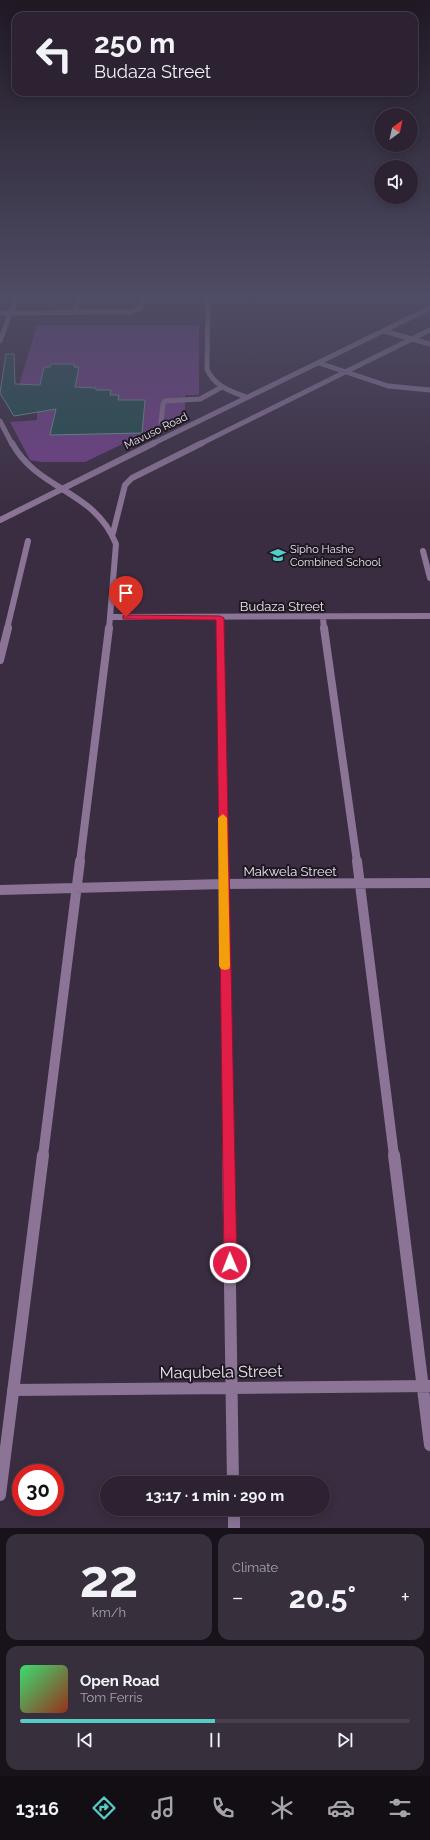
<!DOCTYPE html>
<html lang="en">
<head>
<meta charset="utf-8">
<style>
	:root { --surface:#2c2231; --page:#382f3d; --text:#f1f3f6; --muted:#a6a4ab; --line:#483f4d; --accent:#54cdc8 }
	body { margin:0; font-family:Raleway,sans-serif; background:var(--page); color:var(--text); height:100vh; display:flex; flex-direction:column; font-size:15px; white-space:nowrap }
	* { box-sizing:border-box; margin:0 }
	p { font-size:13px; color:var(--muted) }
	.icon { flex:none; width:22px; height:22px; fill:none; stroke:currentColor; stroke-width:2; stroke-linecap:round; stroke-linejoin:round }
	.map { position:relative; height:1528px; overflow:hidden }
	.panel { display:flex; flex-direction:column; gap:6px; padding:6px; background:#18131b; flex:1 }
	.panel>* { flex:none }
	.guide { position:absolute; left:12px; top:12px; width:406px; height:84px; border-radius:12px; box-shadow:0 2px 10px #0003,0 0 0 1px var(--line); background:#2c2231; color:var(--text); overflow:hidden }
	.needle { width:26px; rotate:33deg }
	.buttons { position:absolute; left:374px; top:108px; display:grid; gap:8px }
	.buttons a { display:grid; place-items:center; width:44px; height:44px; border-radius:50%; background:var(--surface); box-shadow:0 2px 10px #0003,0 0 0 1px var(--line); font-size:20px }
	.speed { position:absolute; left:12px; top:1464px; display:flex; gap:8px; font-size:20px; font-weight:700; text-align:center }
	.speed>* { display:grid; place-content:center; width:52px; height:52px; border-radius:50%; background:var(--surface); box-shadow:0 2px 10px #0003,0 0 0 1px var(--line); line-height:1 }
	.speed .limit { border:6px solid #d22; background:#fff; color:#111 }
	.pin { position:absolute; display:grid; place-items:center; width:34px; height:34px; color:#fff; margin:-41px -17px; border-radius:50% 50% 50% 0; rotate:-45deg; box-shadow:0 0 4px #0007 }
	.pin .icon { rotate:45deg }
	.me { position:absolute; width:44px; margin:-22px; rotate:359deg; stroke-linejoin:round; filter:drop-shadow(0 0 3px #0008) }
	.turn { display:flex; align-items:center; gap:14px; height:84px; padding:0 16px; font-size:18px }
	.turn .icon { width:52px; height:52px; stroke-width:2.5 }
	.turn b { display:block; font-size:28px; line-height:34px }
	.big { font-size:30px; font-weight:700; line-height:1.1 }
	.panel .tile { flex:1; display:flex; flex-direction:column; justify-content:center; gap:6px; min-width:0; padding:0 14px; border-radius:12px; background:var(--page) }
	.panel .dial { align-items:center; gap:0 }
	.dial b { font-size:52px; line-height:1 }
	.song { display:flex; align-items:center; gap:12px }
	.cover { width:48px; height:48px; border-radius:6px; background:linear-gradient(135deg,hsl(140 70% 55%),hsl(10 70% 35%)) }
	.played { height:4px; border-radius:2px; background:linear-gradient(90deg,var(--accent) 50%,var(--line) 50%) }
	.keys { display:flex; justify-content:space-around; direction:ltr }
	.heat { display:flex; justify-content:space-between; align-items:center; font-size:22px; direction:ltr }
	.panel .tiles { flex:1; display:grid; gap:6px; grid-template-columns:1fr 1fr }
	.tile:last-child { grid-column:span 2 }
	.trip { position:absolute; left:100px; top:1476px; width:230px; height:40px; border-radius:20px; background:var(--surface); box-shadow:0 2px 10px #0003,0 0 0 1px var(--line); font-weight:700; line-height:40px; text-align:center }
	.menu { display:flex; height:64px; justify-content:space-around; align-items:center; background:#120e14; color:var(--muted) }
	.menu .icon { width:28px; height:28px }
	.menu .on { color:var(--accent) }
	.menu b { font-size:18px; color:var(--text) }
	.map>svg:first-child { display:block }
</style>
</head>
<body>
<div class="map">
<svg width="430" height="1528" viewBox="0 0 430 1528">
	<rect width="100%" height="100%" fill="#3a2d41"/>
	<path fill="#714087" d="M 37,325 L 199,325 L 199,395 L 185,395 L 185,414 L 85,462 L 41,462 L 30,460 L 10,422 L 37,420 L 37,407 L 13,405 Z"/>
	<path fill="#204e4c" stroke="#719492" d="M 6,354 L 14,354 L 15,384 L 40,385 L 44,367 L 50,367 L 51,364 L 75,364 L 74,367 L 79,367 L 75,387 L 96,388 L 96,390 L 111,390 L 110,395 L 119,395 L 118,400 L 145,400 L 142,433 L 50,435 L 56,409 L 14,416 L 0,393 Z"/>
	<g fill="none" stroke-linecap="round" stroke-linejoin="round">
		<path stroke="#8b7496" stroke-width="5" d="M 161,422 L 163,404 L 165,401 L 200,399 L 222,387
			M 200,444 L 430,330"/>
		<path stroke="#8b7496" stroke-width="6" d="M 113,533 L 125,485 L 132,478 L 202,443
			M 423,551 L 430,578"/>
		<path stroke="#8b7496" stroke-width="5" d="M 208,298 L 207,369 C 214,386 230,391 246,397
			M 75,312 L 79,298
			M 0,313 L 131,312 L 140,308 L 144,298
			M 384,331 L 430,344
			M 0,341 L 16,298
			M 319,363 L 388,386 L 430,390
			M 0,421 L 12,444"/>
		<path stroke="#8b7496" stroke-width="6" d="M 12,443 C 38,491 95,490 116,544 L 109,629
			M 110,617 L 430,616
			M 220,618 L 220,629
			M 323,618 L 324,629
			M 7,629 L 28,541"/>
		<path stroke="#8b7496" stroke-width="8" d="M 220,628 L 224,862
			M 324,628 L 357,862
			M 0,660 L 8,628
			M 80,862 L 109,628"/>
		<path stroke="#8b7496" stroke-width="10" d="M 224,861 L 228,1156
			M 357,861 L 394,1156
			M 0,890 L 223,884 L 430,883
			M 43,1156 L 80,861"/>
		<path stroke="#8b7496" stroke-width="12" d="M 228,1155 L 233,1483
			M 394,1155 L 430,1445
			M 13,1390 L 430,1386
			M 0,1495 L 43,1155
			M 234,1509 L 234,1528"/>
		<path stroke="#8b7496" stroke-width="5" d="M 152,444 L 430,308"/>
		<path stroke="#8b7496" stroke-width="6" d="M 0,520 L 154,443"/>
	</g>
	<linearGradient id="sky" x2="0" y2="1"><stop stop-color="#201924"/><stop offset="0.58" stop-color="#4f4c65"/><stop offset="1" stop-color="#4f4c65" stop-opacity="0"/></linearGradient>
	<rect width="430" height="512" fill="url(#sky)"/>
	<path fill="#e11d48" stroke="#92132f" d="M 126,615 L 220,616 L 224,618 L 237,1263 L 235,1268 L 230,1270 L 226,1268 L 224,1263 L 216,620 L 123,619 L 123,616 Z"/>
	<path fill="#f59e0b" d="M 223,814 L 227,818 L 230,966 L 229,969 L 225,970 L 221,969 L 219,966 L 218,818 Z"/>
	<defs>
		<symbol id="school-bare" viewBox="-9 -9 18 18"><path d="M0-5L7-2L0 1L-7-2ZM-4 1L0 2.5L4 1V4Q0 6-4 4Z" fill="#54cdc8" stroke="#1e1821" stroke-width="2.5" paint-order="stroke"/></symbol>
	</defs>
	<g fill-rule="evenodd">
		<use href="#school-bare" x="267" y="544" width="22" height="22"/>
	</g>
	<g text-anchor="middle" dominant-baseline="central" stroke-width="4" stroke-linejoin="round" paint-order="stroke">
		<g font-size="11" fill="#ede5f2" stroke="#1e1821">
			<text transform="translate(156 431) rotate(-26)">Mavuso Road</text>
		</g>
		<g font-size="11" fill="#ede5f2" stroke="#1e1821" text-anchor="start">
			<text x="290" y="549">Sipho Hashe<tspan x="290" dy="13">Combined School</tspan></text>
		</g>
		<g font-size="13" fill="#ede5f2" stroke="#1e1821">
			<text x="282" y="606">Budaza Street</text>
			<text x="290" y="871">Makwela Street</text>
		</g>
		<g font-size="16" fill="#ede5f2" stroke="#1e1821">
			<text transform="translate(221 1372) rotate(-1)">Maqubela Street</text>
		</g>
	</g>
</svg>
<div class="buttons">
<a><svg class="needle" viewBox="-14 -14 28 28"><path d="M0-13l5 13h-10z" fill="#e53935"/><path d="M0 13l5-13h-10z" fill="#a6a4ab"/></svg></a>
<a><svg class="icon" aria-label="sound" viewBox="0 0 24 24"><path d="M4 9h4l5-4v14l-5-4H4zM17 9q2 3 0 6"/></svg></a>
</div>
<div class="speed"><div class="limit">30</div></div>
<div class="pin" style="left:126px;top:617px;background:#d93025"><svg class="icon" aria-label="arrive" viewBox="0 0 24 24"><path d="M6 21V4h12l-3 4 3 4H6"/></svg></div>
<svg class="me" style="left:230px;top:1263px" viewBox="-20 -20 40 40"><circle r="17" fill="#e11d48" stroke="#fff" stroke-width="3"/><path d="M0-11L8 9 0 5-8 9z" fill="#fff"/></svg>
<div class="trip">13:17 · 1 min · 290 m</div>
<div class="guide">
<div class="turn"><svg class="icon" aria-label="left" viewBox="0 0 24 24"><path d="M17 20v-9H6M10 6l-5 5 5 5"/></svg><div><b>250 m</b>Budaza Street</div></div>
</div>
</div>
<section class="panel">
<div class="tiles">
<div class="tile dial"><b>22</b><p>km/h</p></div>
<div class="tile"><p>Climate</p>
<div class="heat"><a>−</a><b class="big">20.5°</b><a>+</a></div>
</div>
<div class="tile">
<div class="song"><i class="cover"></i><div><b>Open Road</b><p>Tom Ferris</p></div></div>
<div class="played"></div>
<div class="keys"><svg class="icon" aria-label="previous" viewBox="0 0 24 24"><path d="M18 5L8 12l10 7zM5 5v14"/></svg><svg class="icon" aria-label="pause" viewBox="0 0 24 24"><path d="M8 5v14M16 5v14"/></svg><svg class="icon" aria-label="next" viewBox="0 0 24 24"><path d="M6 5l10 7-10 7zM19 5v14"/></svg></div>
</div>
</div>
</section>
<nav class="menu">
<b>13:16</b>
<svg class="icon on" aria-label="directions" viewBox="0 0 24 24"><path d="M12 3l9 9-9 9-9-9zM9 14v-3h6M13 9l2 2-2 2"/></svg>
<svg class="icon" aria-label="music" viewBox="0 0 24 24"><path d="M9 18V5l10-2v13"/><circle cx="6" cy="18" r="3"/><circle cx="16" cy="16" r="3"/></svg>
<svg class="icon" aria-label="phone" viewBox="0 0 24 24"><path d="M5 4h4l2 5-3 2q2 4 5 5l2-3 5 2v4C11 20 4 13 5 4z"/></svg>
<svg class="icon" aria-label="climate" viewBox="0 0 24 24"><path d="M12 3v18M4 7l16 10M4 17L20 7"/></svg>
<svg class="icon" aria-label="car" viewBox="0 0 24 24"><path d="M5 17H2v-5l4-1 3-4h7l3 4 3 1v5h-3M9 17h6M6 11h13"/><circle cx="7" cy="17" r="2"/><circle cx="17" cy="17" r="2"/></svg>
<svg class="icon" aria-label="filters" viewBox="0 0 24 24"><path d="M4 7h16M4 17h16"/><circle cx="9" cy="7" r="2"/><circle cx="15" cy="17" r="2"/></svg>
</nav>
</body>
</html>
